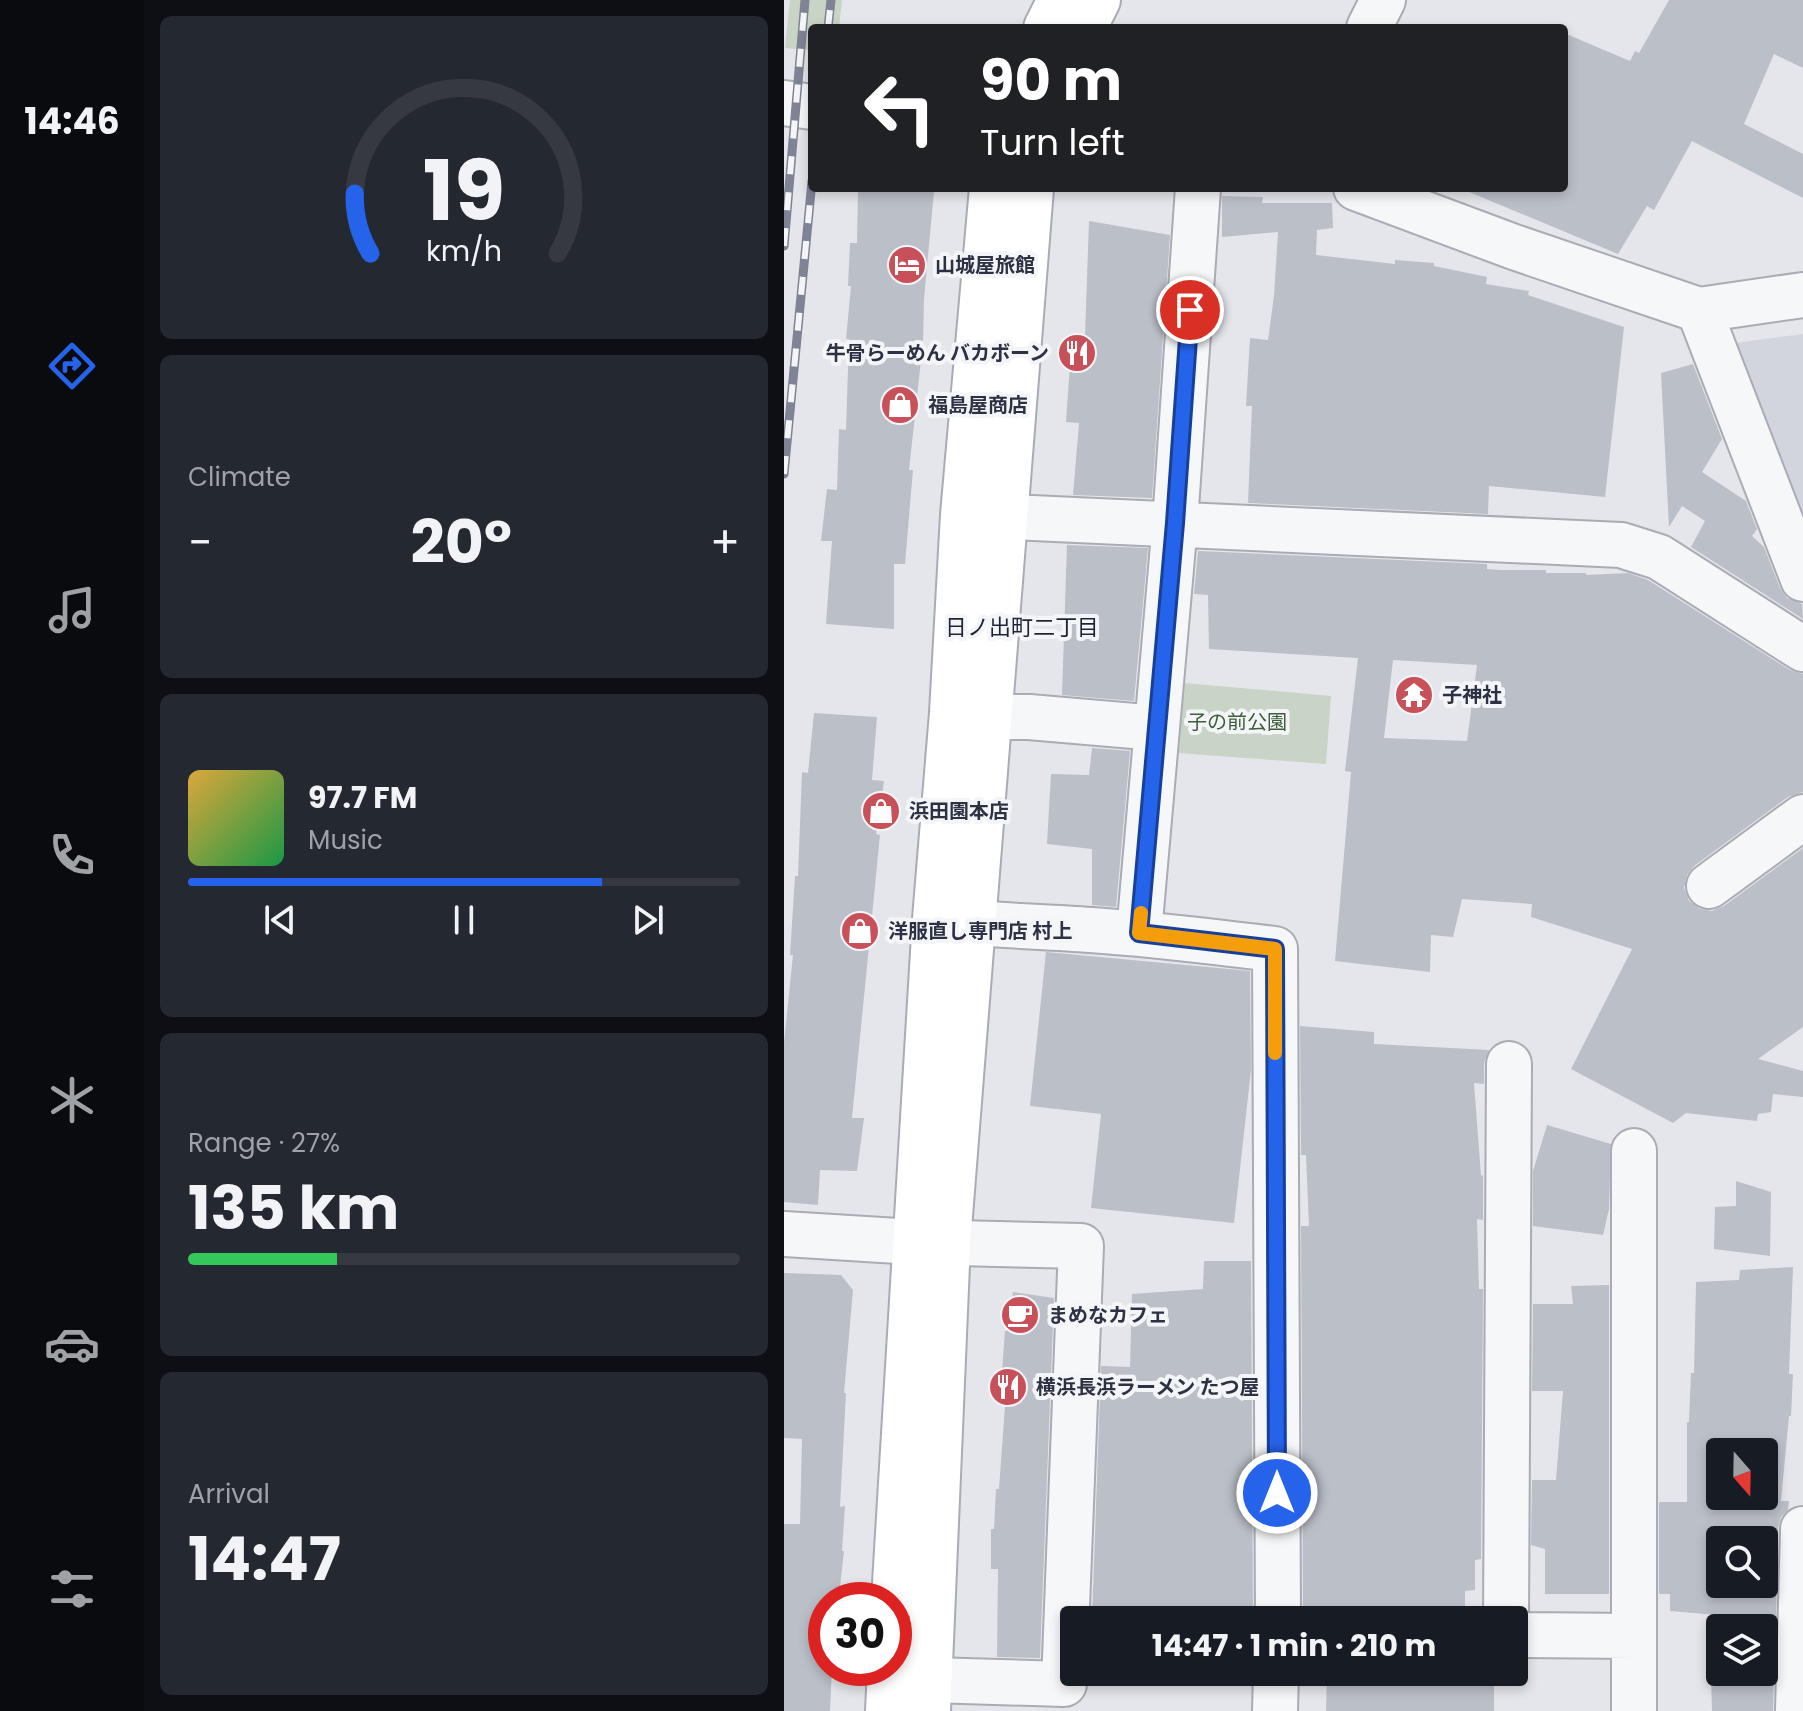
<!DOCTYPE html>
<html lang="en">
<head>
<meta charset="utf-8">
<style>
	:root { --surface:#171b24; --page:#242831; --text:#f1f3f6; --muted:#9ea1a6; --line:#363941; --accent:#2563eb }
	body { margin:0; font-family:Poppins,"Noto Sans JP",sans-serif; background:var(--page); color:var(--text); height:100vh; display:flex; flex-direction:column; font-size:30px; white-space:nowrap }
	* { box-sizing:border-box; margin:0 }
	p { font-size:26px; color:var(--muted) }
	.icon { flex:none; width:44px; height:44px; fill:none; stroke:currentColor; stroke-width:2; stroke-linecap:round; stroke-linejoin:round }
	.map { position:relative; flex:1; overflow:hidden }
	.sheet { display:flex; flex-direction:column; gap:16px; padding:16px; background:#0d0f14; width:640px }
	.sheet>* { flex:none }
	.top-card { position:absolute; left:24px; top:24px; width:760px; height:168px; border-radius:8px; box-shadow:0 4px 12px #0003; background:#202124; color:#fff; overflow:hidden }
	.needle { width:52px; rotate:160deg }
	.fabs { position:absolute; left:922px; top:1438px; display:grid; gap:16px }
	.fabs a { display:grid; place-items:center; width:72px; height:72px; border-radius:8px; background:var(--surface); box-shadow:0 4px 12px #0003; font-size:40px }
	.speed { position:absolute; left:24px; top:1582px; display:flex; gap:16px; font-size:40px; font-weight:700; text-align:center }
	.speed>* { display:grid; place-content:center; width:104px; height:104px; border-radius:50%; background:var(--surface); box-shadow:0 4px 12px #0003; line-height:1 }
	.speed .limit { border:12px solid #d22; background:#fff; color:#111 }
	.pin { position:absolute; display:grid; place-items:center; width:68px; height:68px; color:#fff; margin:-34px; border:4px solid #fff; border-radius:50%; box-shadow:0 2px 8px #0007 }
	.me { position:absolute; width:88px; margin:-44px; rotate:0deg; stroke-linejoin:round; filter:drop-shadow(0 0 6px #0008) }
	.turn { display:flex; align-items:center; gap:28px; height:168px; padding:0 40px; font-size:36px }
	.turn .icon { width:104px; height:104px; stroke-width:2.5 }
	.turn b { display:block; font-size:56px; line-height:68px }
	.big { font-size:60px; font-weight:700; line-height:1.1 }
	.sheet .card { flex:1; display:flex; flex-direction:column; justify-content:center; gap:12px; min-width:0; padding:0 28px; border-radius:12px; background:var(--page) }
	.sheet .dial { align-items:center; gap:0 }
	.dial svg { height:208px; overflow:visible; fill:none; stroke:var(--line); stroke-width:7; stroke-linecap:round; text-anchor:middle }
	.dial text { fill:var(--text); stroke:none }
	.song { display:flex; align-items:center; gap:24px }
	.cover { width:96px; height:96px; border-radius:12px; background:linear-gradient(135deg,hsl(40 70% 55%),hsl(140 70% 35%)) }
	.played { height:8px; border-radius:4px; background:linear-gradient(90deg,var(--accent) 75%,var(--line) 75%) }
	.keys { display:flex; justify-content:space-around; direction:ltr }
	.heat { display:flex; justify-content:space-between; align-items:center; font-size:44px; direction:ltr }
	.charge { height:12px; border-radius:6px; background:linear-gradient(90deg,#34c759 27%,var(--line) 0) }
	.trip { position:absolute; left:276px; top:1606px; width:468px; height:80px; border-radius:8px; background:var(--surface); box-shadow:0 4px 12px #0003; font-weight:700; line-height:80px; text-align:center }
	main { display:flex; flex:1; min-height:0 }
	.tabs { display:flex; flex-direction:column; width:144px; justify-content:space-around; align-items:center; background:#090b0e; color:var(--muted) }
	.tabs .icon { width:56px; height:56px }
	.tabs .current { color:var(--accent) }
	.tabs b { font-size:36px; color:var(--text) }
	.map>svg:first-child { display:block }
</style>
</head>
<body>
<main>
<nav class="tabs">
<b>14:46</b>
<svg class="icon current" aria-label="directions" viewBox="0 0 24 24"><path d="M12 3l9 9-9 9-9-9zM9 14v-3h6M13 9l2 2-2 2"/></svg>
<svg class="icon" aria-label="music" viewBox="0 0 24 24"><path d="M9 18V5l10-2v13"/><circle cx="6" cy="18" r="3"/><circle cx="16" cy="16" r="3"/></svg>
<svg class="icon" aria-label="phone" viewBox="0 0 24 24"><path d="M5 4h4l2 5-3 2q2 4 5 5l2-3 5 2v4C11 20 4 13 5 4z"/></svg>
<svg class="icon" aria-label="climate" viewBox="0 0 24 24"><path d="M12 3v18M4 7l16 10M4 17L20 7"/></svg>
<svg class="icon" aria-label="car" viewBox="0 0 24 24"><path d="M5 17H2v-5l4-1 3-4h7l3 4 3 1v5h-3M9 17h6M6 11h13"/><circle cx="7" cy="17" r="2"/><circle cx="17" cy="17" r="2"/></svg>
<svg class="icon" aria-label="filters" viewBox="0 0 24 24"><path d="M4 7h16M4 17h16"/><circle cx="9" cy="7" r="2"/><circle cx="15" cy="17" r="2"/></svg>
</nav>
<section class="sheet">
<div class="card dial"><svg viewBox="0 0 100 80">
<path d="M14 69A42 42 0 1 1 86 69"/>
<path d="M14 69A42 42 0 0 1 8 46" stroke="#2563eb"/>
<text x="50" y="56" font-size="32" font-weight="700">19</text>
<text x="50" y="72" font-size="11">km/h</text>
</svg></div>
<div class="card"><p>Climate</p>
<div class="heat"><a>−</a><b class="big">20°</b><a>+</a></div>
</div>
<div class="card">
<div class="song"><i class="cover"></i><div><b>97.7 FM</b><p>Music</p></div></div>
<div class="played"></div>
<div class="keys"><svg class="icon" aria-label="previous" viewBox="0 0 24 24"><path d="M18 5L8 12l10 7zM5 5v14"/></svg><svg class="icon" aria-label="pause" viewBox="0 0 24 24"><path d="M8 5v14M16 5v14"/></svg><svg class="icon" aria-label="next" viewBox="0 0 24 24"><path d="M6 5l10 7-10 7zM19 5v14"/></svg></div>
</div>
<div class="card"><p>Range · 27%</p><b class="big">135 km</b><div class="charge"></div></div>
<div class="card"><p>Arrival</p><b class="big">14:47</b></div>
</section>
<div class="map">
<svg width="1019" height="1711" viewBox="0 0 1019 1711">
	<rect width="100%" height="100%" fill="#e4e6eb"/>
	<path fill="#d2d5dd" d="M 1019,334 L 1019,529 L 951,343 Z"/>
	<path fill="#c8d4c5" d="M 6,0 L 58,0 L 55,28 L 28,28 L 28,50 L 1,48 Z
		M 400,683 L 547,696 L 542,764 L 395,753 Z"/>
	<path fill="#bbbfc8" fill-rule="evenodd" d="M 885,0 L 1019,0 L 1019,68 L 990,54 L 960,124 L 1019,154 L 1019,198 L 908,141 L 870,210 L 863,206 L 834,254 L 678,189 L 780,188 L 780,33 L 846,61 L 851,51 L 855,53 Z
		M 74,188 L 150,191 L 140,299 L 139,342 L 125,470 L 129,470 L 121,564 L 110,564 L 110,629 L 42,624 L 48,541 L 37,541 L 43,489 L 53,490 L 55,429 L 62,430 L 65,339 L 62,339 L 67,286 L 64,286 L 66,243 L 73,243 Z
		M 438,196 L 479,197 L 478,203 L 548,203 L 549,228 L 533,230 L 532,255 L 611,264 L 611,260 L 650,263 L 650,266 L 703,277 L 702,284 L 745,291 L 744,295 L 840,327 L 821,497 L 705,486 L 704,514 L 464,503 L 468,406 L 462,406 L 466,338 L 484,340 L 490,296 L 494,232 L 438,237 Z
		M 305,221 L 386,235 L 368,498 L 289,495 L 295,423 L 282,422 L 286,364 L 300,365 Z
		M 909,364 L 938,439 L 918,472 L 962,501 L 973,529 L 968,536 L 980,547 L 996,588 L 1003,598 L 1018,604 L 1019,619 L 907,547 L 921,521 L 898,506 L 885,527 L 877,373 Z
		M 283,545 L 364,548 L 350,701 L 278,695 Z
		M 414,551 L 703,564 L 703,569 L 716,570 L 762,570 L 762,573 L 802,573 L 802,575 L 844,573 L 864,580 L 1006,670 L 1019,674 L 1019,792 L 1004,797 L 910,866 L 903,875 L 900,888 L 905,901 L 916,909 L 928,911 L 940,906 L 1019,848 L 1019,1027 L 974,1059 L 1019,1071 L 1019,1097 L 989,1094 L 987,1112 L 974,1114 L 973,1121 L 902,1113 L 889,1123 L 787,1069 L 848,949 L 747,917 L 748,904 L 678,899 L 669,937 L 647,935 L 646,972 L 551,961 L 567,772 L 561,771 L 574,658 L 425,649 L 424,595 L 410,594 ZM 609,660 L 693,665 L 683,741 L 600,738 Z
		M 30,713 L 93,717 L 88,780 L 100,781 L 92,834 L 96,835 L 68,1118 L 80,1118 L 73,1171 L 36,1170 L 34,1205 L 0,1202 L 0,1043 L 9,955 L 6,955 L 11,876 L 14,876 L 18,772 L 24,773 Z
		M 308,748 L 346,751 L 332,907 L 308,905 L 308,849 L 263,844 L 267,774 L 305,775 Z
		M 262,952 L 466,971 L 467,1070 L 450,1223 L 307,1208 L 317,1114 L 246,1106 Z
		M 516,1026 L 590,1032 L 590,1044 L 705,1050 L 700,1063 L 700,1084 L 690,1083 L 697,1176 L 699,1175 L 699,1220 L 693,1219 L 695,1289 L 699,1289 L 697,1559 L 691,1560 L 691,1590 L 681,1591 L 681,1620 L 544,1620 L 544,1614 L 519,1614 L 517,1226 L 525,1226 L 522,1155 L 517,1155 Z
		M 763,1125 L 827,1144 L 825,1209 L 819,1235 L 749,1226 L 749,1171 Z
		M 952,1181 L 987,1192 L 986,1256 L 930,1249 L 931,1207 L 952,1206 Z
		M 420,1261 L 467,1261 L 469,1620 L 308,1620 L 317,1366 L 346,1367 L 348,1294 L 419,1289 Z
		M 1009,1267 L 1005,1374 L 1009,1374 L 1007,1416 L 1005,1416 L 997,1501 L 1005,1501 L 1004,1510 L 997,1517 L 994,1528 L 992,1620 L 886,1611 L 886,1594 L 875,1594 L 875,1502 L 903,1502 L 903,1422 L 905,1422 L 907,1373 L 910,1373 L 912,1282 L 955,1280 L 956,1270 ZM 936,1452 L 980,1452 L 980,1496 L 936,1496 ZM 936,1540 L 980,1540 L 980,1584 L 936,1584 Z
		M 0,1273 L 57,1275 L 69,1290 L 60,1393 L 62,1393 L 56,1507 L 61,1506 L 58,1551 L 60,1551 L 55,1595 L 42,1594 L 42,1668 L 48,1668 L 46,1711 L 0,1711 L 0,1524 L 16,1524 L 18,1439 L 0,1438 Z
		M 825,1285 L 825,1594 L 761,1594 L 761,1549 L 747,1545 L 748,1480 L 772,1480 L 779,1391 L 748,1391 L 749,1304 L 789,1304 L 787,1286 Z
		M 229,1292 L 270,1298 L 256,1658 L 213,1657 L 214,1569 L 207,1569 L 207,1529 L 210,1529 L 212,1489 L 215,1489 L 221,1406 L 223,1372 L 218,1372 L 221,1331 L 223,1331 Z
		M 543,1672 L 710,1672 L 710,1711 L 542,1711 Z
		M 927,1678 L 990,1678 L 989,1711 L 928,1711 Z"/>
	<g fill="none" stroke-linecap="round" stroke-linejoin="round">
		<defs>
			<path id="minor" d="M 585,28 L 599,0
				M 0,103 L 28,107
				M 572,188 L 730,247 L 915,310 L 1019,579
				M 915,310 L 1019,295
				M 182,515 L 837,545 L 875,557 L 1019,649
				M 205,717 L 245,717 L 373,728
				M 925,886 L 1019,817
				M 153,919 C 204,926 256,926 307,930 C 368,934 430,942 491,949 L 494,1620
				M 355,933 L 391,523 L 414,188
				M 0,1234 L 130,1242 L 297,1246 L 280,1684 L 146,1680
				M 722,1620 L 725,1064
				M 730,1635 L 849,1636
				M 491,1711 L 492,1672
				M 850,1711 L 850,1151
				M 1014,1711 L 1019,1529"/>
			<path id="secondary" d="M 262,28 L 276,0
				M 300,28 L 314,0
				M 110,1600 L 151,919 L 168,713 L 179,515 L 208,188
				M 104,1711 L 106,1668
				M 144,1711 L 164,1241 L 247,188"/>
		</defs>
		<use href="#minor" stroke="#a9acb5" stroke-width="48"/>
		<use href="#secondary" stroke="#a9acb5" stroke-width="48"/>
		<use href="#minor" stroke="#f6f7f9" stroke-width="44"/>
		<use href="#secondary" stroke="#fff" stroke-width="44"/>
		<defs>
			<path id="rail" d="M 44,28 L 47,0
				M 0,246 L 21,0
				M 0,474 L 28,181"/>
		</defs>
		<use href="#rail" stroke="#7e8494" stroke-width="9"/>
		<use href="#rail" stroke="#f4f5f8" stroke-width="6" stroke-dasharray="18" stroke-linecap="butt"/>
	</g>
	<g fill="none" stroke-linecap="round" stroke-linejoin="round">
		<defs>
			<path id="route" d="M 406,310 L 391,523 L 355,933 L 491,949 L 493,1493"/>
		</defs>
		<use href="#route" stroke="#184099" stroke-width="20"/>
		<use href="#route" stroke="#2563eb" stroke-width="14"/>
		<path stroke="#f59e0b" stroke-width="14" d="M 357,913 L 355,933 L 491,949 L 491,1053"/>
	</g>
	<defs>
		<symbol id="hotel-disc" viewBox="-11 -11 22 22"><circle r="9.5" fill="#c85159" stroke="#f4f5f8"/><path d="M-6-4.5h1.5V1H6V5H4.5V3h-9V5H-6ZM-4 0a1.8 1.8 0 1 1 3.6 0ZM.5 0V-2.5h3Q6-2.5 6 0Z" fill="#fff"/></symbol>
		<symbol id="restaurant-disc" viewBox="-11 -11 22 22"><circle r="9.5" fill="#c85159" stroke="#f4f5f8"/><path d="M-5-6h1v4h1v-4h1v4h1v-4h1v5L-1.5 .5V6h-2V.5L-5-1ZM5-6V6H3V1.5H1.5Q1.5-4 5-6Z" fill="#fff"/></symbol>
		<symbol id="shop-disc" viewBox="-11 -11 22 22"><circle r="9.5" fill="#c85159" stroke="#f4f5f8"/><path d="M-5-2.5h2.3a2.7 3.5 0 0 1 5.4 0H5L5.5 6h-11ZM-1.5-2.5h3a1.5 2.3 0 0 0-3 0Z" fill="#fff"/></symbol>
		<symbol id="temple-disc" viewBox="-11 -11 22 22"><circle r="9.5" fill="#c85159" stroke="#f4f5f8"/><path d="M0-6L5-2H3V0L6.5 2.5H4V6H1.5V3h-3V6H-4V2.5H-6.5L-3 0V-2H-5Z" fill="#fff"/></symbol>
		<symbol id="cafe-disc" viewBox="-11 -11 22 22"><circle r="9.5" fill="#c85159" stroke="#f4f5f8"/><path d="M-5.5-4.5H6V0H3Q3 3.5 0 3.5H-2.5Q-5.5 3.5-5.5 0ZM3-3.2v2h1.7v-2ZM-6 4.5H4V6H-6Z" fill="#fff"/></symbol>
	</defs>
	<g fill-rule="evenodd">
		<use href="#hotel-disc" x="101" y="243" width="44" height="44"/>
		<use href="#restaurant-disc" x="271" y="331" width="44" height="44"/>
		<use href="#shop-disc" x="94" y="383" width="44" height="44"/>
		<use href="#temple-disc" x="608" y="673" width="44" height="44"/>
		<use href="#shop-disc" x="75" y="789" width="44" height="44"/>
		<use href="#shop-disc" x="54" y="909" width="44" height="44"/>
		<use href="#cafe-disc" x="214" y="1293" width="44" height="44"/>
		<use href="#restaurant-disc" x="202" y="1365" width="44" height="44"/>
	</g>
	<g text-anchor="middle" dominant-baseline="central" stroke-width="8" stroke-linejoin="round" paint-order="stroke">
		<g font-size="20" font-weight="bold" fill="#2c3243" stroke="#f4f5f8" text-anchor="start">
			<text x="151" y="265">山城屋旅館</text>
			<text x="265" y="353" text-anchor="end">牛骨らーめん バカボーン</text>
			<text x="144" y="405">福島屋商店</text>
			<text x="658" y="695">子神社</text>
			<text x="125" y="811">浜田園本店</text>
			<text x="104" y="931">洋服直し専門店 村上</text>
			<text x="264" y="1315">まめなカフェ</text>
			<text x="252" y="1387">横浜長浜ラーメン たつ屋</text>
		</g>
		<g font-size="20" fill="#3e5e3a" stroke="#f4f5f8">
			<text x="453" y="722">子の前公園</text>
		</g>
		<g font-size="22" fill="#1e2434" stroke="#f4f5f8">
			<text x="238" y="627">日ノ出町二丁目</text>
		</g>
	</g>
</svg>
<div class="fabs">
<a><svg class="needle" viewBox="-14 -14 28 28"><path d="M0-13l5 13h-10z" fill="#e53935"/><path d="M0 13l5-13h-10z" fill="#9ea1a6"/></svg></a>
<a><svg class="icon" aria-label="search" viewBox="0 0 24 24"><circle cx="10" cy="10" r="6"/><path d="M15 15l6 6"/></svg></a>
<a><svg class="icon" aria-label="layers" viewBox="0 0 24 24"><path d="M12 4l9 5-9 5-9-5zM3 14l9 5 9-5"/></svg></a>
</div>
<div class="speed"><div class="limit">30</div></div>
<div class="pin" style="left:406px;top:310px;background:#d93025"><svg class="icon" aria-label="arrive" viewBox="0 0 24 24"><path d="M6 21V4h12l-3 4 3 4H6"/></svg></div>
<svg class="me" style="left:493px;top:1493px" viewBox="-20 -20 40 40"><circle r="17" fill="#2563eb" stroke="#fff" stroke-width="3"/><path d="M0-11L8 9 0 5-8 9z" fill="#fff"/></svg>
<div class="trip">14:47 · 1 min · 210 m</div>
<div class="top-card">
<div class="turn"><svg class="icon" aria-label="left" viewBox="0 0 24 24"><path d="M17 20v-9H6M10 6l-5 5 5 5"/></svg><div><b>90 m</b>Turn left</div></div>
</div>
</div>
</main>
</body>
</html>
